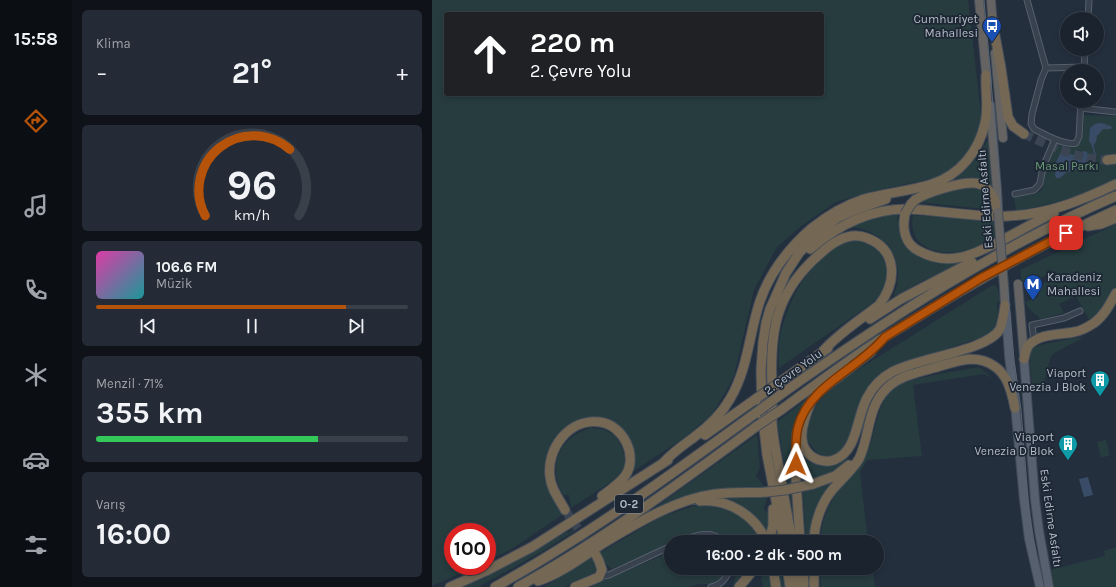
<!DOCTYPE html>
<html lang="tr">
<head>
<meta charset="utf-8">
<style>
	:root { --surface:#1b232e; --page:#242b36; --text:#f1f3f6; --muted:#a0a4aa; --line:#39404a; --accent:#b45309 }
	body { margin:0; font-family:Karla,sans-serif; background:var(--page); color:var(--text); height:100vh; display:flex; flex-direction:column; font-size:15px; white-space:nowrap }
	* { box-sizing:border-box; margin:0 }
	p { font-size:13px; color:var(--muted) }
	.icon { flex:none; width:22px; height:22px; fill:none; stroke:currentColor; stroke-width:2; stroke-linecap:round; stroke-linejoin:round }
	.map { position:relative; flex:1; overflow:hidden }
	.side { display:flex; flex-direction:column; gap:10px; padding:10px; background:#0f1319; width:360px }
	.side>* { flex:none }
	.hud { position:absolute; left:12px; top:12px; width:380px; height:84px; border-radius:4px; box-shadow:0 2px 6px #0003,0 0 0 1px var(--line); background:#202124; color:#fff; overflow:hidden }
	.controls { position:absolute; left:628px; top:12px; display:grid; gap:8px }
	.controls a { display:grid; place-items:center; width:44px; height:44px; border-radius:50%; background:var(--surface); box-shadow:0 2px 6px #0003,0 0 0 1px var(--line); font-size:20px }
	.speed { position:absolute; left:12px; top:523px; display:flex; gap:8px; font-size:20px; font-weight:700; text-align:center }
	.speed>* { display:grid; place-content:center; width:52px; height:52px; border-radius:50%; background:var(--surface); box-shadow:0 2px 6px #0003,0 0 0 1px var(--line); line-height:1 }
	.speed .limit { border:6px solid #d22; background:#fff; color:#111 }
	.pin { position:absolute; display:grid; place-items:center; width:34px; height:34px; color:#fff; margin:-17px; border-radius:8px; box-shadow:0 2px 6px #0006 }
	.me { position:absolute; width:44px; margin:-22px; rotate:1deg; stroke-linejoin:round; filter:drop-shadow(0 0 3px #0008) }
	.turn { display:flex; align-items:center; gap:14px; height:84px; padding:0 20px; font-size:18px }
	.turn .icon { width:52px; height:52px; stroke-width:2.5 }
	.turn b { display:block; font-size:28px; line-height:34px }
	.big { font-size:30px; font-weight:700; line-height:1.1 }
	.side .card { flex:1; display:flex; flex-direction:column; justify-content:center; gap:6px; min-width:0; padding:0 14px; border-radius:6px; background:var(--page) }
	.side .dial { align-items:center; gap:0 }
	.dial svg { height:104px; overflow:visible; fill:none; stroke:var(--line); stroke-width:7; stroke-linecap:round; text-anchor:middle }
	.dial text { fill:var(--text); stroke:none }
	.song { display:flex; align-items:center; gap:12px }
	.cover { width:48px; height:48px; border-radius:6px; background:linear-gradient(135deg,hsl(320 70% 55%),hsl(180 70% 35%)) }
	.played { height:4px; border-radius:2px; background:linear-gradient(90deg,var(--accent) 80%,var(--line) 80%) }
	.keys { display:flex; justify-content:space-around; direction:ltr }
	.heat { display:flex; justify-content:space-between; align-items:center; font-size:22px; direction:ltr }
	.charge { height:6px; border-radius:3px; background:linear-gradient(90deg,#34c759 71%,var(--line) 0) }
	.trip { position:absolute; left:232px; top:535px; width:220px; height:40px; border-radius:20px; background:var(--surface); box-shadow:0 2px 6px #0003,0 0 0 1px var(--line); font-weight:700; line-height:40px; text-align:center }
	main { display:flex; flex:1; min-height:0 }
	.tab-bar { display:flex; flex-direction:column; width:72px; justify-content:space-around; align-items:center; background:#0b0e12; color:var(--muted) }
	.tab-bar .icon { width:28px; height:28px }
	.tab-bar .current { color:var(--accent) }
	.tab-bar b { font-size:18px; color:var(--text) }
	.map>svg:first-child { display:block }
</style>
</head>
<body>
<main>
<nav class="tab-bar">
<b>15:58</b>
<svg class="icon current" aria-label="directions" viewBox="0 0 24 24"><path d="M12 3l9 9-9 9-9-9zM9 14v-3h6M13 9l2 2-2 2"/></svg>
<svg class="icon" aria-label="music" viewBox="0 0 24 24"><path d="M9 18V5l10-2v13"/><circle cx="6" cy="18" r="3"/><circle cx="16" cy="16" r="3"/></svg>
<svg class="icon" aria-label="phone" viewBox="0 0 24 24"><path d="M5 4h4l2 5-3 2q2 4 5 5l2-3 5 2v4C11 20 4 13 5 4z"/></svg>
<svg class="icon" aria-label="climate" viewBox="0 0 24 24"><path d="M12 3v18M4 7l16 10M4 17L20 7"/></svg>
<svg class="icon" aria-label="car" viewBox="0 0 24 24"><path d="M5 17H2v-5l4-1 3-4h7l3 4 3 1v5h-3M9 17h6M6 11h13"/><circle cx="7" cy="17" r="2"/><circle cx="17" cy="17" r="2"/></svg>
<svg class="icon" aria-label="filters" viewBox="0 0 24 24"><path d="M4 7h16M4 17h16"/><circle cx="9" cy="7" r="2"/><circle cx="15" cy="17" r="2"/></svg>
</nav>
<section class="side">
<div class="card"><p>Klima</p>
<div class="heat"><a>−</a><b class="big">21°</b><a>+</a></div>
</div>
<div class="card dial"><svg viewBox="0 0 100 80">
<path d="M14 69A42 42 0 1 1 86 69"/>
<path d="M14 69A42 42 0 0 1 79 18" stroke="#b45309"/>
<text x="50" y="56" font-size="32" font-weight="700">96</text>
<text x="50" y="72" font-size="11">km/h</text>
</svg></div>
<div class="card">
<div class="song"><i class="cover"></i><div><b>106.6 FM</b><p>Müzik</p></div></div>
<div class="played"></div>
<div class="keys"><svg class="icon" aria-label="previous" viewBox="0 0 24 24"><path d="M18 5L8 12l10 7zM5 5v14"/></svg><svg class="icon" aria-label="pause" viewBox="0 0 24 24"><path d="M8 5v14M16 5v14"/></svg><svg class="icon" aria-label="next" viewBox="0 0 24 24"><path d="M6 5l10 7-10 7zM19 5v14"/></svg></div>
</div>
<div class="card"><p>Menzil · 71%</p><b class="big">355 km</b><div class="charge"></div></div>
<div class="card"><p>Varış</p><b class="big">16:00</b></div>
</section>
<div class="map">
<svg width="684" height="587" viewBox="0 0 684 587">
	<rect width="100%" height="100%" fill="#242f3e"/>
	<path fill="#263c3f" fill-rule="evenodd" d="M 0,0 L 536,0 L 550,123 L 541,145 L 528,162 L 507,177 L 441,191 L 404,202 L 368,227 L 345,247 L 322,290 L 302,376 L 292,395 L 279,415 L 249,440 L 200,472 C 201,468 202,462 203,457 C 203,449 199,442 195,435 C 190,428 184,423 176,420 C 142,408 106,445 113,480 C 116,492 124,504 130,515 L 78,550 L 55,561 L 55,532 L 21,532 L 21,566 L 44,566 L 0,586 ZM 14,14 L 390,14 L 390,94 L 14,94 Z
		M 652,115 L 684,116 L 684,155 L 674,157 L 684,162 L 684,180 C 652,195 618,205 584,211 L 582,197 L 603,194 L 610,190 L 611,187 L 612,175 L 622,149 L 625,146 C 630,145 634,147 638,147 C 654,147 651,126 652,115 Z
		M 556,139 L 560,186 C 546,175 538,176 522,180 C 539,166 546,158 556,139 Z
		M 540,186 C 555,188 557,197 561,210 L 487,202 L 492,199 Z
		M 466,214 L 465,221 L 467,222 C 467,262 499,258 529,261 L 529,263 L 494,279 L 461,297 C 463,291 466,285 466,279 C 468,249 446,230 419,227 C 434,220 449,216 466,214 Z
		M 481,215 L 562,222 L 563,237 C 551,244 540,250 526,252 C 501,255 475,244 481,215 Z
		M 684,224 L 684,285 L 674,303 L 667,313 L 658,321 L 644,296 L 627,304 L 632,313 L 609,319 L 597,309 L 593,302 L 607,296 L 605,292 L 596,295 L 594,291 L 623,279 L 618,269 L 615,271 L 616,274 L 591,288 L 588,270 Z
		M 423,240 C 428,241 433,241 438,244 C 441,245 443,248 445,250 C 461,267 457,288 440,303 L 347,368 C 347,358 346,347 348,337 C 355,300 382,249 423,240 Z
		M 561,285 L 565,287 L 569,301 L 565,303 L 566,315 L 564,325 L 560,332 L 548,338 L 472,362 L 457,369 L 421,429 L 414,444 L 409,450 L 403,454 L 397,456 L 391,455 L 384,452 L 376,441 L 375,435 L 377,423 L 385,403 L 396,392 L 416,376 L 559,286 Z
		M 650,337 L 649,339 L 622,353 L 619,356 L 610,389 L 601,390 C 600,382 596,359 599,352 C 601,347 607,345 612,344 Z
		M 547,367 L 561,379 L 552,374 L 481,385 L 490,456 L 435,460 L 428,472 L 436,542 L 388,542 C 389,523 395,507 406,491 C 415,479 427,468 434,455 C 444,435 444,403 462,388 C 476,377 527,371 547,367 Z
		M 376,398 L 366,415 L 362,426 L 360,434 L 361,480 L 363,513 L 361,513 L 345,422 Z
		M 159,428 C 170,428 181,431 187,442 C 201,468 186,478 165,491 C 157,497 148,502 139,508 L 137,495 L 131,495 C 115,466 127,437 159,428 Z
		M 325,435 L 328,467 L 324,476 L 334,489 L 307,490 L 217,512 Z
		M 674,440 L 678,455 L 669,458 L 665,442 Z
		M 369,457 C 373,458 375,460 378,462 C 391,469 404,466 415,458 L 417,459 C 402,474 392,477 372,482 Z
		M 403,482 L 378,542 L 374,542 L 371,495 L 371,492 Z
		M 304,497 L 335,497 L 332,509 C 340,517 337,522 334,532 L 327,522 L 312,508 L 289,498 Z
		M 262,506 C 285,506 303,508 318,526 C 324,532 326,534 327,542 L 299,542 L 289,534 L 274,530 L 262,533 L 239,542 L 220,552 L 180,569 L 173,563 L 168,553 L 228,517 Z
		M 140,530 L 142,530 L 141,532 L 111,551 L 46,587 L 30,587 L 79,564 L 135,532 L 136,533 Z
		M 684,547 L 684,587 L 621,587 L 618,570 L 673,556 L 672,551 Z
		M 239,552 L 239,568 L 295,568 L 295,571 L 289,580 L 280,584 L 266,584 L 256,587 L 153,587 L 187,574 Z
		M 159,557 L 161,560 L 164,569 L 162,573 L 133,587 L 112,587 Z
		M 305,568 L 315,568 L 300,587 L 305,573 Z
		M 334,568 L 336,568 L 339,587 L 332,587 L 329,579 Z
		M 345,568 L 349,568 L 352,587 L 348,587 Z
		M 388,568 L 438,568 L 441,570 L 443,587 L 389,587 Z"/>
	<path fill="#394c67" d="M 668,123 L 674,124 L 675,126 L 677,125 L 680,127 L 679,129 L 671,129 L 665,136 L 664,142 L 662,144 C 661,148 665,153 663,158 L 656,160 L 648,169 L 635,172 L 628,178 L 624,178 L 623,175 L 624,168 L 624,162 L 628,154 L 636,154 L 643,155 L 652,151 L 655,152 L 657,158 L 662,156 C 662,151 660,145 657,141 L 658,128 L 663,124 Z
		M 656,477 L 661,495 L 652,497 L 647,479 Z"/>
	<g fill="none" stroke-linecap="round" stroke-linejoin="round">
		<path stroke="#3a4453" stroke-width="9" stroke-dasharray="9 4.5" stroke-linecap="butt" d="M 592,134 C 618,146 646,159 675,160
			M 133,510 L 161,550"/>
		<defs>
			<path id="minor" d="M 595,0 L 614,68 L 609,80 L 600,114 L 599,124 L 602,129 C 613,135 633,146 644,143 L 647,137 L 649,101
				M 656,19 L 657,0
				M 614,68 L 652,67
				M 652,71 L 653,49
				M 648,108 L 684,112
				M 583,194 L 602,190 L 606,186 L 608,183 L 611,167 L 623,139
				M 602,341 L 600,325 L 632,318 L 648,311
				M 247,542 C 263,535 279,529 293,542
				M 167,577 L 177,575 L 239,546
				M 279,587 C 290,585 295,578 298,568"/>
			<path id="primary" d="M 574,312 L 577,356 L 582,394 L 592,500 L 597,539 L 608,587
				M 592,359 L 603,500 L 607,531 L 617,587"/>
			<path id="trunk" d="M 547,0 L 555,82
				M 559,0 L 561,26
				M 563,53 L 571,138
				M 558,105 L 565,190 L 566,207
				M 586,284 L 592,356
				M 572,286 L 573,305"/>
			<path id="motorway" d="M 560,19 L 569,68 L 576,117 L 581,126 L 592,134
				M 675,160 L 684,159
				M 483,200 C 494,192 529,182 542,183 C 546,183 550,185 553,187 C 561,193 563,203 566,212
				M 473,214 C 470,229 473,244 487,251 C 520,269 547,252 576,237 C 591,229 606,220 622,213
				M 656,226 L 669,224 L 684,218
				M 378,249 C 405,226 438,209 474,209 C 508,210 543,218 577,216 C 617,214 648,201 684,184
				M 438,319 L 469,299 L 540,262
				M 592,359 C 593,354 594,349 597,345 C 608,333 628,335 642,332 C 649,331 656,327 662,323 C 672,316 678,304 684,293
				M 348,382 L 396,348
				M 348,395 C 455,319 564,248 684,196
				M 379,402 C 371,421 360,450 387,460 C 391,461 397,462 402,460 C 426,451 424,418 435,398 C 440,388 449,378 460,372 C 484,358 556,351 568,329 C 571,321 572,313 573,305
				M 375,407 L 385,394 L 393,387 L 439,352
				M 349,410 C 380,387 411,364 443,343 C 452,337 462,332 471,326 C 540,283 610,243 684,210
				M 365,432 L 363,464 L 368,542
				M 273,435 L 325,398
				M 231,463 C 240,453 250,446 261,438 C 276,427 289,415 298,399 C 316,369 317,334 328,301 C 338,272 357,248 380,228 C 395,216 414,205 432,199 C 455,193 478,191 500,184 C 528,175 547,151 553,123 C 557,107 553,91 554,75
				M 381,484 L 403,476 L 417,465
				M 268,501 C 297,499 323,515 335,542
				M 133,510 C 127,499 119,489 118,477 C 114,449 137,418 168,422 C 191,425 207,456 193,476 C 187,484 178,490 170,496
				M 337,542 L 341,525 L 341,509
				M 352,542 L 335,455 L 330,411 L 329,370 L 331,342 L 334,323 L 338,309 L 354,273 L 367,253 L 384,235 L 394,226 L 405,218 L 423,210 L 454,199
				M 360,542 C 356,517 351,492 347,468 C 344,453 341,438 340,423 C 340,411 340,398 340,386 C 339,362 339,335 347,312 C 355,288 370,269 389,253 C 401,242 418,231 435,238 C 466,250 465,282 447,305 C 428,320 407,333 391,351
				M 382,542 C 382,524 389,503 401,489 C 410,479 420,470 427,459 C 438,436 435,408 454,389 C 466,376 485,373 501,368 C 521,363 543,352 562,366 C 567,369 571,374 574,379 C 579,388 581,398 583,408
				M 341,568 L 344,587
				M 355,568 L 358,587
				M 364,568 L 367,587
				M 371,568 L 372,584
				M 382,568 L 382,587
				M 106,581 C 129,574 154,554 175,541 C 207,522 245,499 283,494 C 300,492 318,493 335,492
				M 18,587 L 54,571 L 100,547 L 236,460
				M 63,587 C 155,536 240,474 325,412
				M 86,587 C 170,540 248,483 325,426
				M 143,587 L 167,577 L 170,570 L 167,561 L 164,555
				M 307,587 L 313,580 L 323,568"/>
		</defs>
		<use href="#minor" stroke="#565f6c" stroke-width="7"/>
		<use href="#primary" stroke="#414a57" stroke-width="10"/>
		<use href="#trunk" stroke="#434c59" stroke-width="10"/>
		<use href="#motorway" stroke="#434c59" stroke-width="11"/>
		<use href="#minor" stroke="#38414e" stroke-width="5"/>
		<use href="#primary" stroke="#56606e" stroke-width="8"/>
		<use href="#trunk" stroke="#656462" stroke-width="8"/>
		<use href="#motorway" stroke="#746855" stroke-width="9"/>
		<path stroke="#5a6575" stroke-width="1" d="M 552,0 L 568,186 L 569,212 L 582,360 L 589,410 L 597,512 L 604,554"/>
		<defs>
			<path id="trunk-bridge" d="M 566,212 L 572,286"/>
			<path id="motorway-bridge" d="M 473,214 L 479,204 L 483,200
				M 325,398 L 348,382
				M 325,412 L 348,395
				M 325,426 L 349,410
				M 335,492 L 353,490 L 381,484"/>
		</defs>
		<use href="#trunk-bridge" stroke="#434c59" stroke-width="10" stroke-linecap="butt"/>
		<use href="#motorway-bridge" stroke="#434c59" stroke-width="11" stroke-linecap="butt"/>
		<use href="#trunk-bridge" stroke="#656462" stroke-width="8"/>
		<use href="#motorway-bridge" stroke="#746855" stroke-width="9"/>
	</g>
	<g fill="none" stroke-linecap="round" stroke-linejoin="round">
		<defs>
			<path id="route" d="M 364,464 C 364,452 363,439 366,427 C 377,385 427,369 453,337 L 549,278 L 634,233"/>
		</defs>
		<use href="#route" stroke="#753606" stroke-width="10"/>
		<use href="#route" stroke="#b45309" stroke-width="7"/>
	</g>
	<defs>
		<symbol id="bus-pin" viewBox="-11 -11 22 30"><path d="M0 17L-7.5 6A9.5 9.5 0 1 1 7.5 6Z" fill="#1a4fb4" stroke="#1d2633"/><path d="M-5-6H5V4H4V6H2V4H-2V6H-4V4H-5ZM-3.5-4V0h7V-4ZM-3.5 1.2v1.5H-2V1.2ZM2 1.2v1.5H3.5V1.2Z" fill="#fff"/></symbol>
		<symbol id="metro-pin" viewBox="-11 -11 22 30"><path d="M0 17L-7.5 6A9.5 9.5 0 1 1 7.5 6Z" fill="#1a4fb4" stroke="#1d2633"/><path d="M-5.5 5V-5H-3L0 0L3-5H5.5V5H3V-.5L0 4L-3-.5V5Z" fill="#fff"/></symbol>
		<symbol id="building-pin" viewBox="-11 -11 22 30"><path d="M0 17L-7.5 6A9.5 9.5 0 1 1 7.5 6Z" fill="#0f9aa8" stroke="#1d2633"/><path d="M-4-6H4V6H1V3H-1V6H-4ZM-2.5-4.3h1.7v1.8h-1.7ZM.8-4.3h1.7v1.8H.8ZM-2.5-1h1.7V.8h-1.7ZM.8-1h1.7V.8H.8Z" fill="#fff"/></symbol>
	</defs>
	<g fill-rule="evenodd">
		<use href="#bus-pin" x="549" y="15" width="22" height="30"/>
		<use href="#metro-pin" x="590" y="273" width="22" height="30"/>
		<use href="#building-pin" x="657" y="369" width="22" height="30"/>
		<use href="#building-pin" x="625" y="433" width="22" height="30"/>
	</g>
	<g text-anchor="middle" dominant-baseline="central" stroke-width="3.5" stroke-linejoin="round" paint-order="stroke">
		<rect fill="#1d2633" stroke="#878f9c" stroke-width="1" x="183" y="495" width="28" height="18" rx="3"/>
		<g font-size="11" font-weight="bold" fill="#b4bcc9">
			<text x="197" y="504">O-2</text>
		</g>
		<g font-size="12" fill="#b4bcc9" stroke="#1d2633" text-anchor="end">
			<text x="546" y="19">Cumhuriyet<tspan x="546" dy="14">Mahallesi</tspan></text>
			<text x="615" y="277" text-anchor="start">Karadeniz<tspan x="615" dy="14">Mahallesi</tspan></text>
			<text x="654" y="373">Viaport<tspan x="654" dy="14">Venezia J Blok</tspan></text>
			<text x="622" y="437">Viaport<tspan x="622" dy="14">Venezia D Blok</tspan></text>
		</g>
		<g font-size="12" fill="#6b9a76" stroke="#1d2633">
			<text x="635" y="166">Masal Parkı</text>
		</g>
		<g font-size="12" fill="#b4bcc9" stroke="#1d2633">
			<text transform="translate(553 199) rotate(-94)">Eski Edirne Asfaltı</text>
			<text transform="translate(361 372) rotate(-36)">2. Çevre Yolu</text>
			<text transform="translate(619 518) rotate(82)">Eski Edirne Asfaltı</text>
		</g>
	</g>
</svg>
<div class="controls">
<a><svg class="icon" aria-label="sound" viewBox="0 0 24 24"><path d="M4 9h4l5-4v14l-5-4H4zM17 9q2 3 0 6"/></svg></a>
<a><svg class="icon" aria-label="search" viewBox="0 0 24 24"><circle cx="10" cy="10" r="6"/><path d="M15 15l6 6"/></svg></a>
</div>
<div class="speed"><div class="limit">100</div></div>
<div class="pin" style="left:634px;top:233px;background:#d93025"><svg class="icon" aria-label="arrive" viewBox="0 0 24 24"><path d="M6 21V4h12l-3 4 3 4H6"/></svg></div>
<svg class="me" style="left:364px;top:464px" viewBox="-20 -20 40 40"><path d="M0-17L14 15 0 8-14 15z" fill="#b45309" stroke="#fff" stroke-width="4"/></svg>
<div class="trip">16:00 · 2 dk · 500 m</div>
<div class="hud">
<div class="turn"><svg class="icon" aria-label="ahead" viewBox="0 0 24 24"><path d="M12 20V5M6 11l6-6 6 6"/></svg><div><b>220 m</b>2. Çevre Yolu</div></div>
</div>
</div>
</main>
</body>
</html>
